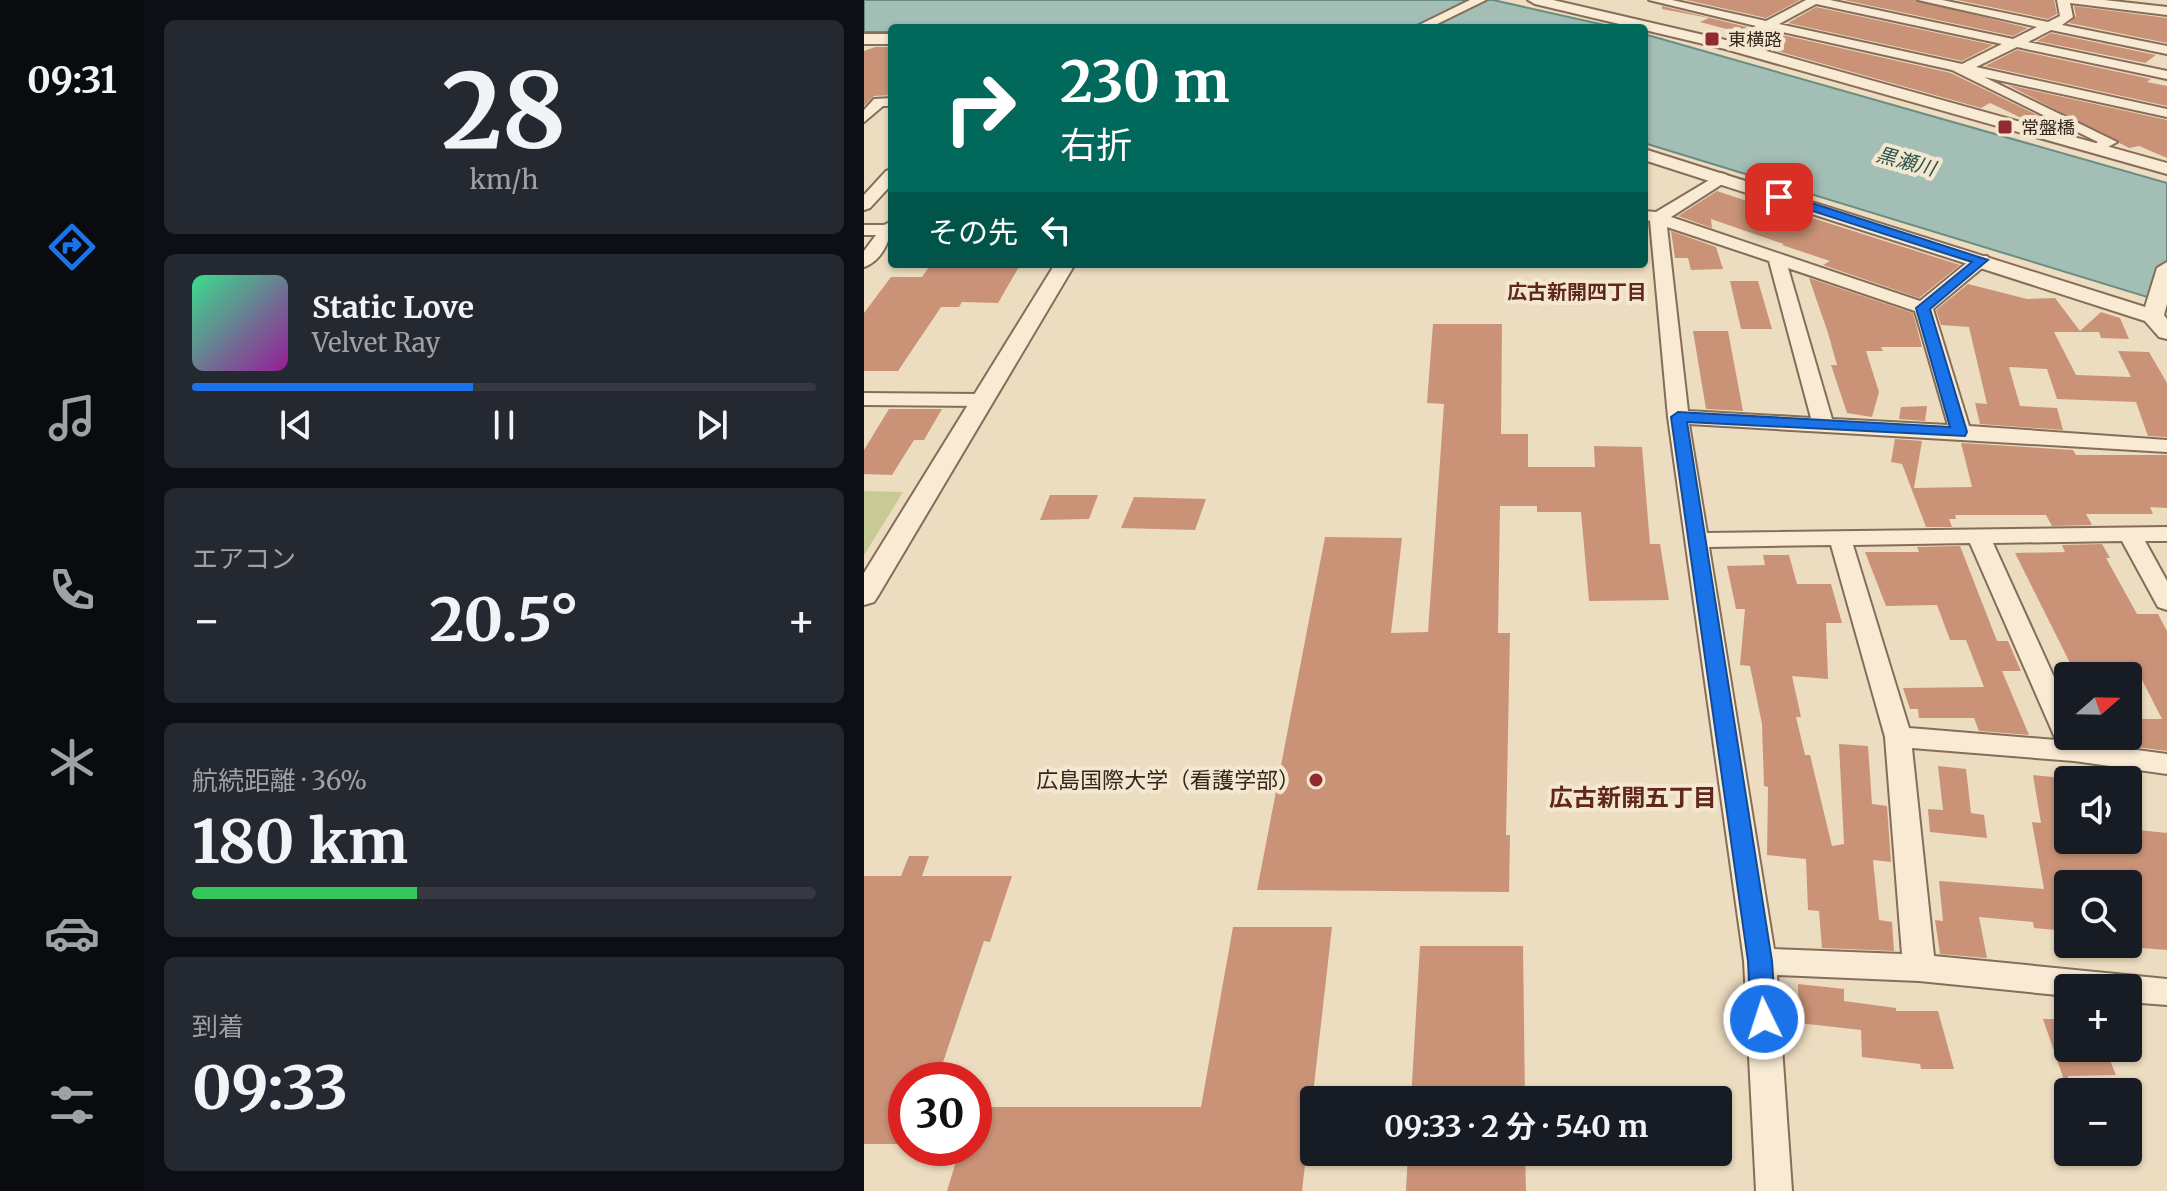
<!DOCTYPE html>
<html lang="ja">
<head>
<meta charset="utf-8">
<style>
	:root { --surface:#171b24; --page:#242831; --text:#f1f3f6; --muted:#9ea1a6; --line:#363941; --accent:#1a73e8 }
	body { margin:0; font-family:Merriweather,"Noto Sans JP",serif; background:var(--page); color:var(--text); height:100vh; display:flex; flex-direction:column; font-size:30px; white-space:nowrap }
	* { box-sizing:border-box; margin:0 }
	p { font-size:26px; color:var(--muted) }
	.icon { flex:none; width:44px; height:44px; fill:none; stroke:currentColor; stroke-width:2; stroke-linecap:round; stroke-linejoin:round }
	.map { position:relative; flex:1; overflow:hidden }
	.side { display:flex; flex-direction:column; gap:20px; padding:20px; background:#0d0f14; width:720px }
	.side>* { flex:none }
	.top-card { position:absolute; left:24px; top:24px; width:760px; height:244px; border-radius:8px; box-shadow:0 2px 6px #0004; background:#00695c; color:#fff; overflow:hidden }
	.needle { width:52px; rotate:70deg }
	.buttons { position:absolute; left:1190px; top:662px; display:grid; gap:16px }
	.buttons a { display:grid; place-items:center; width:88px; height:88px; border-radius:8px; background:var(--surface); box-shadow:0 2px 6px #0004; font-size:40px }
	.speed { position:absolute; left:24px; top:1062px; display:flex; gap:16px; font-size:40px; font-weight:700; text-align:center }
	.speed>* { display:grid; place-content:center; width:104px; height:104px; border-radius:50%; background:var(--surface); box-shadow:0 2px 6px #0004; line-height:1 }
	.speed .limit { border:12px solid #d22; background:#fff; color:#111 }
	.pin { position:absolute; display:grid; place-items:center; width:68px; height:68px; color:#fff; margin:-34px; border-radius:16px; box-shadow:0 4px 12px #0006 }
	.me { position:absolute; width:88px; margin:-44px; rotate:356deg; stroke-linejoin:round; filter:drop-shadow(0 0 6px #0008) }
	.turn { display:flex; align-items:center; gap:28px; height:168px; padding:0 40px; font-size:36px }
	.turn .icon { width:104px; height:104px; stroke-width:2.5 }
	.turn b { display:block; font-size:56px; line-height:68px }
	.then { display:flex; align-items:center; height:76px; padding:0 40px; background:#0003; gap:16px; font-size:30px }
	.big { font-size:60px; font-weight:700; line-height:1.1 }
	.side .card { flex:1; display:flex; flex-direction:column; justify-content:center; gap:12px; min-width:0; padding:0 28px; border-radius:12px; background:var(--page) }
	.side .dial { align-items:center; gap:0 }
	.dial b { font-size:104px; line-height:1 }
	.song { display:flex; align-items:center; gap:24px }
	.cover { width:96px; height:96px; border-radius:12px; background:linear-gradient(135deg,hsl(150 70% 55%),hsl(300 70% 35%)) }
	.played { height:8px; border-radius:4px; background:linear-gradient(90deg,var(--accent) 45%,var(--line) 45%) }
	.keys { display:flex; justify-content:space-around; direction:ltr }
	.heat { display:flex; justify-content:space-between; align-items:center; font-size:44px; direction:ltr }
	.charge { height:12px; border-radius:6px; background:linear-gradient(90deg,#34c759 36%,var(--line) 0) }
	.trip { position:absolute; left:436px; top:1086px; width:432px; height:80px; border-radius:8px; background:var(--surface); box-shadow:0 2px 6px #0004; font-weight:700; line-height:80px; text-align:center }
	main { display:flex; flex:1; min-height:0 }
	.menu { display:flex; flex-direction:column; width:144px; justify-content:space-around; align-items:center; background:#090b0e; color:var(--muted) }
	.menu .icon { width:56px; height:56px }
	.menu .current { color:var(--accent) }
	.menu b { font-size:36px; color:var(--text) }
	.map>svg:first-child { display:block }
</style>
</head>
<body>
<main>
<nav class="menu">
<b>09:31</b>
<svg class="icon current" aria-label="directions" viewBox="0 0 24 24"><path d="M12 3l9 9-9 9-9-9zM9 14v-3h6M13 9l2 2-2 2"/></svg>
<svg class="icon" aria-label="music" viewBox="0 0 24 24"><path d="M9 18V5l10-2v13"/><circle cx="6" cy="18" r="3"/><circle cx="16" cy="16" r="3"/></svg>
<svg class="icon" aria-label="phone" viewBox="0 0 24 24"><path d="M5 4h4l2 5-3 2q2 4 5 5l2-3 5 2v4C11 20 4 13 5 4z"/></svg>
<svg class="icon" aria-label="climate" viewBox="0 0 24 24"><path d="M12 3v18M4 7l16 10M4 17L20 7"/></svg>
<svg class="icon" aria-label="car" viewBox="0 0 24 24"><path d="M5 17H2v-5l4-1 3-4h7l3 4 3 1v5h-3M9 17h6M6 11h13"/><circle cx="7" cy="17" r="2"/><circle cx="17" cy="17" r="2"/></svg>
<svg class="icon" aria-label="filters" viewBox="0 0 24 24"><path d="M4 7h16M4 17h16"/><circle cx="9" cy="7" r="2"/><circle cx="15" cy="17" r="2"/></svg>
</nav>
<section class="side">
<div class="card dial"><b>28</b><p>km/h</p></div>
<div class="card">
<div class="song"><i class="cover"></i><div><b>Static Love</b><p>Velvet Ray</p></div></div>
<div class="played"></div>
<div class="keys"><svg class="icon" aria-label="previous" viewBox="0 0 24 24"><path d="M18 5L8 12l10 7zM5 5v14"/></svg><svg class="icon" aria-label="pause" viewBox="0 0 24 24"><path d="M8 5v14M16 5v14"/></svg><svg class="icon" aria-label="next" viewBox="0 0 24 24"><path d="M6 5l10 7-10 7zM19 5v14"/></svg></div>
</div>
<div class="card"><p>エアコン</p>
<div class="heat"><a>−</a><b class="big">20.5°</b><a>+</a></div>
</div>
<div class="card"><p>航続距離 · 36%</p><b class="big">180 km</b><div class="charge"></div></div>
<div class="card"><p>到着</p><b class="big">09:33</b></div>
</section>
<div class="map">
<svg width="1303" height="1191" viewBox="0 0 1303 1191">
	<rect width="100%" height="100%" fill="#ecdcc0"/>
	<path fill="#c7ca95" d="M 0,491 L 39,492 L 0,555 Z"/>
	<path fill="#a3beb4" stroke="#6b8c81" stroke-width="2" d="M 0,0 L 629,0 L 754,28 L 28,28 L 28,32 L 0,32 Z
		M 780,34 L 1303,183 L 1303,303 L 780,143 Z"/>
	<path fill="#ca9377" d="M 822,0 L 936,0 L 902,18 Z
		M 980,0 L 1051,0 L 1164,28 L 1149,36 Z
		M 1093,0 L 1190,0 L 1193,14 L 1184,19 Z
		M 798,6 L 883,27 L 874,32 L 836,22 L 845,18 L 798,9 Z
		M 1210,6 L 1303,18 L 1303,43 L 1205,23 L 1212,16 Z
		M 952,7 L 1129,45 L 1098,61 L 924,23 Z
		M 905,32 L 1087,73 L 1212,134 L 1164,121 L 1126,103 L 1117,108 L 895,46 L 908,40 L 896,37 Z
		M 1187,33 L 1292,55 L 1281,63 L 1301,67 L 1173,41 Z
		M 11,47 L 28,47 L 28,95 L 10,96 L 0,106 L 0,51 Z
		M 1153,50 L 1287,79 L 1283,82 L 1303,86 L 1303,106 L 1121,66 Z
		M 1144,85 L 1303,120 L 1303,158 L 1275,146 L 1265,148 Z
		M 853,191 L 934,218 L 939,215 L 1096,265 L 1055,298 L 959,265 L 966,261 L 918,245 L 920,244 L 847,219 L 848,228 L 814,216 Z
		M 807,231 L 852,247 L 859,269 L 827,270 L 824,258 L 811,258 Z
		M 67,264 L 156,265 L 134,303 L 98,302 L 95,307 L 77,307 L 34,371 L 0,371 L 0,313 L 27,277 L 58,277 Z
		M 945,278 L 1049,313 L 1058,347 L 1017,347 L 1019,351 L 1002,351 L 1015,392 L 1008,417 L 983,413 L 967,365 L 973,365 L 964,333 Z
		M 866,281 L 894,281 L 908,329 L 877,329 Z
		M 1104,284 L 1163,299 L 1191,298 L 1216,331 L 1237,312 L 1256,318 L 1265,339 L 1237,338 L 1235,332 L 1190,332 L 1212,375 L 1267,377 L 1254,351 L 1285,352 L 1303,383 L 1303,437 L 1284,436 L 1272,402 L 1193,399 L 1183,369 L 1145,367 L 1156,406 L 1193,408 L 1199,430 L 1116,424 L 1111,403 L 1123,404 L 1105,327 L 1077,325 L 1072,310 Z
		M 569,324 L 638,324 L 637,434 L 664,434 L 664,467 L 731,467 L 730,446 L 778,447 L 786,544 L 796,544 L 805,600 L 725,601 L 717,512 L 673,512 L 673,506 L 636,506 L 634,633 L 646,633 L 642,835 L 646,835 L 645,892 L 393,890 L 461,537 L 538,538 L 527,633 L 564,632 L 580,404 L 563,403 Z
		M 829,331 L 864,331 L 879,411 L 842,409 Z
		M 1063,406 L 1061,421 L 1035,419 L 1037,407 Z
		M 25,409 L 78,409 L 60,440 L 50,440 L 28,475 L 0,474 L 0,450 Z
		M 1031,439 L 1058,441 L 1050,488 L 1108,487 L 1097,443 L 1209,450 L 1212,455 L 1303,455 L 1303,508 L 1286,507 L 1289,514 L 1222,514 L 1228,525 L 1188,526 L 1182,515 L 1091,515 L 1092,519 L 1085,519 L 1088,527 L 1062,527 L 1038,464 L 1027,462 Z
		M 186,495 L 234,495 L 225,519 L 176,520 Z
		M 270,497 L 342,499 L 331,530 L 257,528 Z
		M 1238,544 L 1246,558 L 1242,558 L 1273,614 L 1294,614 L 1303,631 L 1303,751 L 1264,746 L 1264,719 L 1298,719 L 1272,668 L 1209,669 L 1151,553 L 1201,552 L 1198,545 Z
		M 1096,546 L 1133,641 L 1144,641 L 1157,671 L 1138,671 L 1165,735 L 1115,731 L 1110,718 L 1055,718 L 1054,709 L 1046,709 L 1039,688 L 1120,687 L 1102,640 L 1086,640 L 1073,605 L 1022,606 L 1001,552 L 1055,552 L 1053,547 Z
		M 899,555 L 925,555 L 933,584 L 967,584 L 978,623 L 962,623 L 964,679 L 928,676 L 937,717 L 932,717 L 941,755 L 946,755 L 968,846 L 980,844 L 975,744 L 1004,746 L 1008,804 L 1023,806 L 1027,862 L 1009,860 L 1015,920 L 1028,922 L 1030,951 L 958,948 L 955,911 L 944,910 L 942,859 L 903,855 L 904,787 L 900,786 L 898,724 L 886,666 L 876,665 L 881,609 L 872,609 L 863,566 L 901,565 Z
		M 1074,766 L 1102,769 L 1107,813 L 1120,815 L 1123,838 L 1066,832 L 1064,809 L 1079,810 Z
		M 1169,775 L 1198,778 L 1204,807 L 1204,840 L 1264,840 L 1264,829 L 1303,833 L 1303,950 L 1264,947 L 1264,884 L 1204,884 L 1204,931 L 1170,928 L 1169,922 L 1115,917 L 1123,958 L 1076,954 L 1071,920 L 1079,921 L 1075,881 L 1180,889 L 1168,822 L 1177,823 Z
		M 45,856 L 65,856 L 58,876 L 148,876 L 126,942 L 120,941 L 73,1080 L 42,1080 L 42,1144 L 0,1144 L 0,876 L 37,876 Z
		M 369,927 L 468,927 L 438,1191 L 83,1191 L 96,1148 L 110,1148 L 110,1107 L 337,1107 Z
		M 556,946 L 659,946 L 661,1100 L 547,1100 Z
		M 934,984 L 980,989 L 980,1001 L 1032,1008 L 1032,1011 L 1074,1011 L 1090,1069 L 1057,1069 L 1056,1064 L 998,1057 L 997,1030 L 935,1023 Z
		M 1179,1019 L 1204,1019 L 1204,1048 L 1241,1048 L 1252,1075 L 1204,1076 L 1204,1083 L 1201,1083 Z
		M 544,1152 L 661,1152 L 662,1191 L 542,1191 Z"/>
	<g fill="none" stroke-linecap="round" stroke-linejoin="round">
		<defs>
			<path id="minor" d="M 606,0 L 622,0 L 565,28 L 549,28 Z
				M 785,0 L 808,0 L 902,21 L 942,0 L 966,0 L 1149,39 L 1173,27 L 1054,0 L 1078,0 L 1184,22 L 1196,16 L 1193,0 L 1240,0 L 1303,7 L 1303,15 L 1206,3 L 1209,17 L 1198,25 L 1303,46 L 1303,54 L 1187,30 L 1164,42 L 1303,71 L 1303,79 L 1153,47 L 1112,67 L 1303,109 L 1303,117 L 1120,77 L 1253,142 L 1233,153 L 1225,148 L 1234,142 L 1088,70 L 905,29 L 865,49 L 858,45 L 860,42 L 892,26 ZM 952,4 L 1138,44 L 1098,64 L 915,24 Z
				M 28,98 L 28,106 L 19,106 L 0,122 L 0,110 L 10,99 Z
				M 28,169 L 28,184 L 6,208 L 0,210 L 0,195 L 22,171 Z
				M 857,173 L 863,175 L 863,181 L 807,217 L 1056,301 L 1111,256 L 1123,256 L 1126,260 L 1123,264 L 1069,309 L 1105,426 L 1303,440 L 1303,452 L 825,424 L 843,533 L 1303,527 L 1303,541 L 1281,541 L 1303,581 L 1303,610 L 1294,607 L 1258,541 L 1129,543 L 1204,708 L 1204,736 L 1217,736 L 1220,743 L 1303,754 L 1303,774 L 1210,761 L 1048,748 L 1070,956 L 1303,979 L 1303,1005 L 1264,1002 L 1264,988 L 1204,988 L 1204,996 L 1055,981 L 913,975 L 928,1191 L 892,1191 L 880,961 L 804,417 L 786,221 L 780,219 L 780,211 L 792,212 ZM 803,227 L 905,261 L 947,418 L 824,411 ZM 924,268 L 1051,311 L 1084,425 L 968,419 ZM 1106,543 L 1192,740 L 1045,728 L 989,545 ZM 967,545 L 1021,737 L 1038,954 L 910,949 L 845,547 Z
				M 28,221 C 28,238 18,261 0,267 L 0,251 L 12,235 L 0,235 L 0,225 L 20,225 Z
				M 0,393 L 117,394 L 127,400 L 117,406 L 0,405 Z"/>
			<path id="tertiary" d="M 664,0 L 689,0 L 870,42 L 1303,163 L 1303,174 L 861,49 L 671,4 Z
				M 0,34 L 28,34 L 28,44 L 0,44 Z
				M 780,149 L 1281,307 L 1293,268 L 1303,262 L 1303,304 L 1300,315 L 1303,319 L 1303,339 L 1295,337 L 1281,321 L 780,160 Z
				M 191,264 L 211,264 L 14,596 L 10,602 L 0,605 L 0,573 Z"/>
		</defs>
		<use href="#minor" stroke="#856d59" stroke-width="4"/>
		<use href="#tertiary" stroke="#856d59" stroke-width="4"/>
		<use href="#minor" fill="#f8ead3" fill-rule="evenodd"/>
		<use href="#tertiary" fill="#f8ead3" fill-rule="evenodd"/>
	</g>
	<path fill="#1a73e8" stroke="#114b97" stroke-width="2" d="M 911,194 L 920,194 L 1124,260 L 1066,309 L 1103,432 L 1101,436 L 823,422 L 908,961 L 912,1019 L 908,1026 L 900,1029 L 891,1026 L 887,1019 L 884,961 L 807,417 L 814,412 L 1086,427 L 1052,308 L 1108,262 L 911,199 Z"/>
	<g fill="#922a32" stroke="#f4e7cf" stroke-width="3">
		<rect x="840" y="31" width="16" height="16" rx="4"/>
		<rect x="1133" y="119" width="16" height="16" rx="4"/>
		<circle cx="452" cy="780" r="8"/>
	</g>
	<g text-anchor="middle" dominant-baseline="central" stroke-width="8" stroke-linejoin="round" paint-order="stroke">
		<g font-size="18" fill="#35271d" stroke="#f4e7cf" text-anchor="start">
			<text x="864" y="39">東横路</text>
			<text x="1157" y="127">常盤橋</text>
		</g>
		<g font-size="20" font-style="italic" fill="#2c544f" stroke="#f4e7cf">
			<text transform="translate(1042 161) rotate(15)">黒瀬川</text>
		</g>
		<g font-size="20" font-weight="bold" fill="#60271d" stroke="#f4e7cf">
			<text x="713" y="291">広古新開四丁目</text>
		</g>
		<g font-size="22" fill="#35271d" stroke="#f4e7cf" text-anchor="end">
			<text x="436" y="780">広島国際大学（看護学部）</text>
		</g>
		<g font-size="24" font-weight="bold" fill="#60271d" stroke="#f4e7cf">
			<text x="769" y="797">広古新開五丁目</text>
		</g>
	</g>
</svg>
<div class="buttons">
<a><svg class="needle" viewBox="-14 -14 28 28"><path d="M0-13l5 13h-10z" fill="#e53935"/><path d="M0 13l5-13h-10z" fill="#9ea1a6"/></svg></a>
<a><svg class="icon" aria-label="sound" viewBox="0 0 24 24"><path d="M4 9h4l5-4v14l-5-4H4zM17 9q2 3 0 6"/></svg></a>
<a><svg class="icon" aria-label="search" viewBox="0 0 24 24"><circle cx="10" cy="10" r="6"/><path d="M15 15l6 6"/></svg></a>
<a>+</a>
<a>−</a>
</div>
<div class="speed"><div class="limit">30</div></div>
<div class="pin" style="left:915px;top:197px;background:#d93025"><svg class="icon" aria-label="arrive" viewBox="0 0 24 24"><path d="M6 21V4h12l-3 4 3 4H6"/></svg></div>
<svg class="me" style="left:900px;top:1019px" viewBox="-20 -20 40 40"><circle r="17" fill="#1a73e8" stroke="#fff" stroke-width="3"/><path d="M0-11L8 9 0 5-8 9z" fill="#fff"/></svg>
<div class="trip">09:33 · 2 分 · 540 m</div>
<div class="top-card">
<div class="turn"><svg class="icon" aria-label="right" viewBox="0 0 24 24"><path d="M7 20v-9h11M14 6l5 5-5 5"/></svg><div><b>230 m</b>右折</div></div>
<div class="then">その先<svg class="icon" aria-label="left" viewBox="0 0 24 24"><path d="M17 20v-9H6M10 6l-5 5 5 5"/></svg></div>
</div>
</div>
</main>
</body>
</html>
